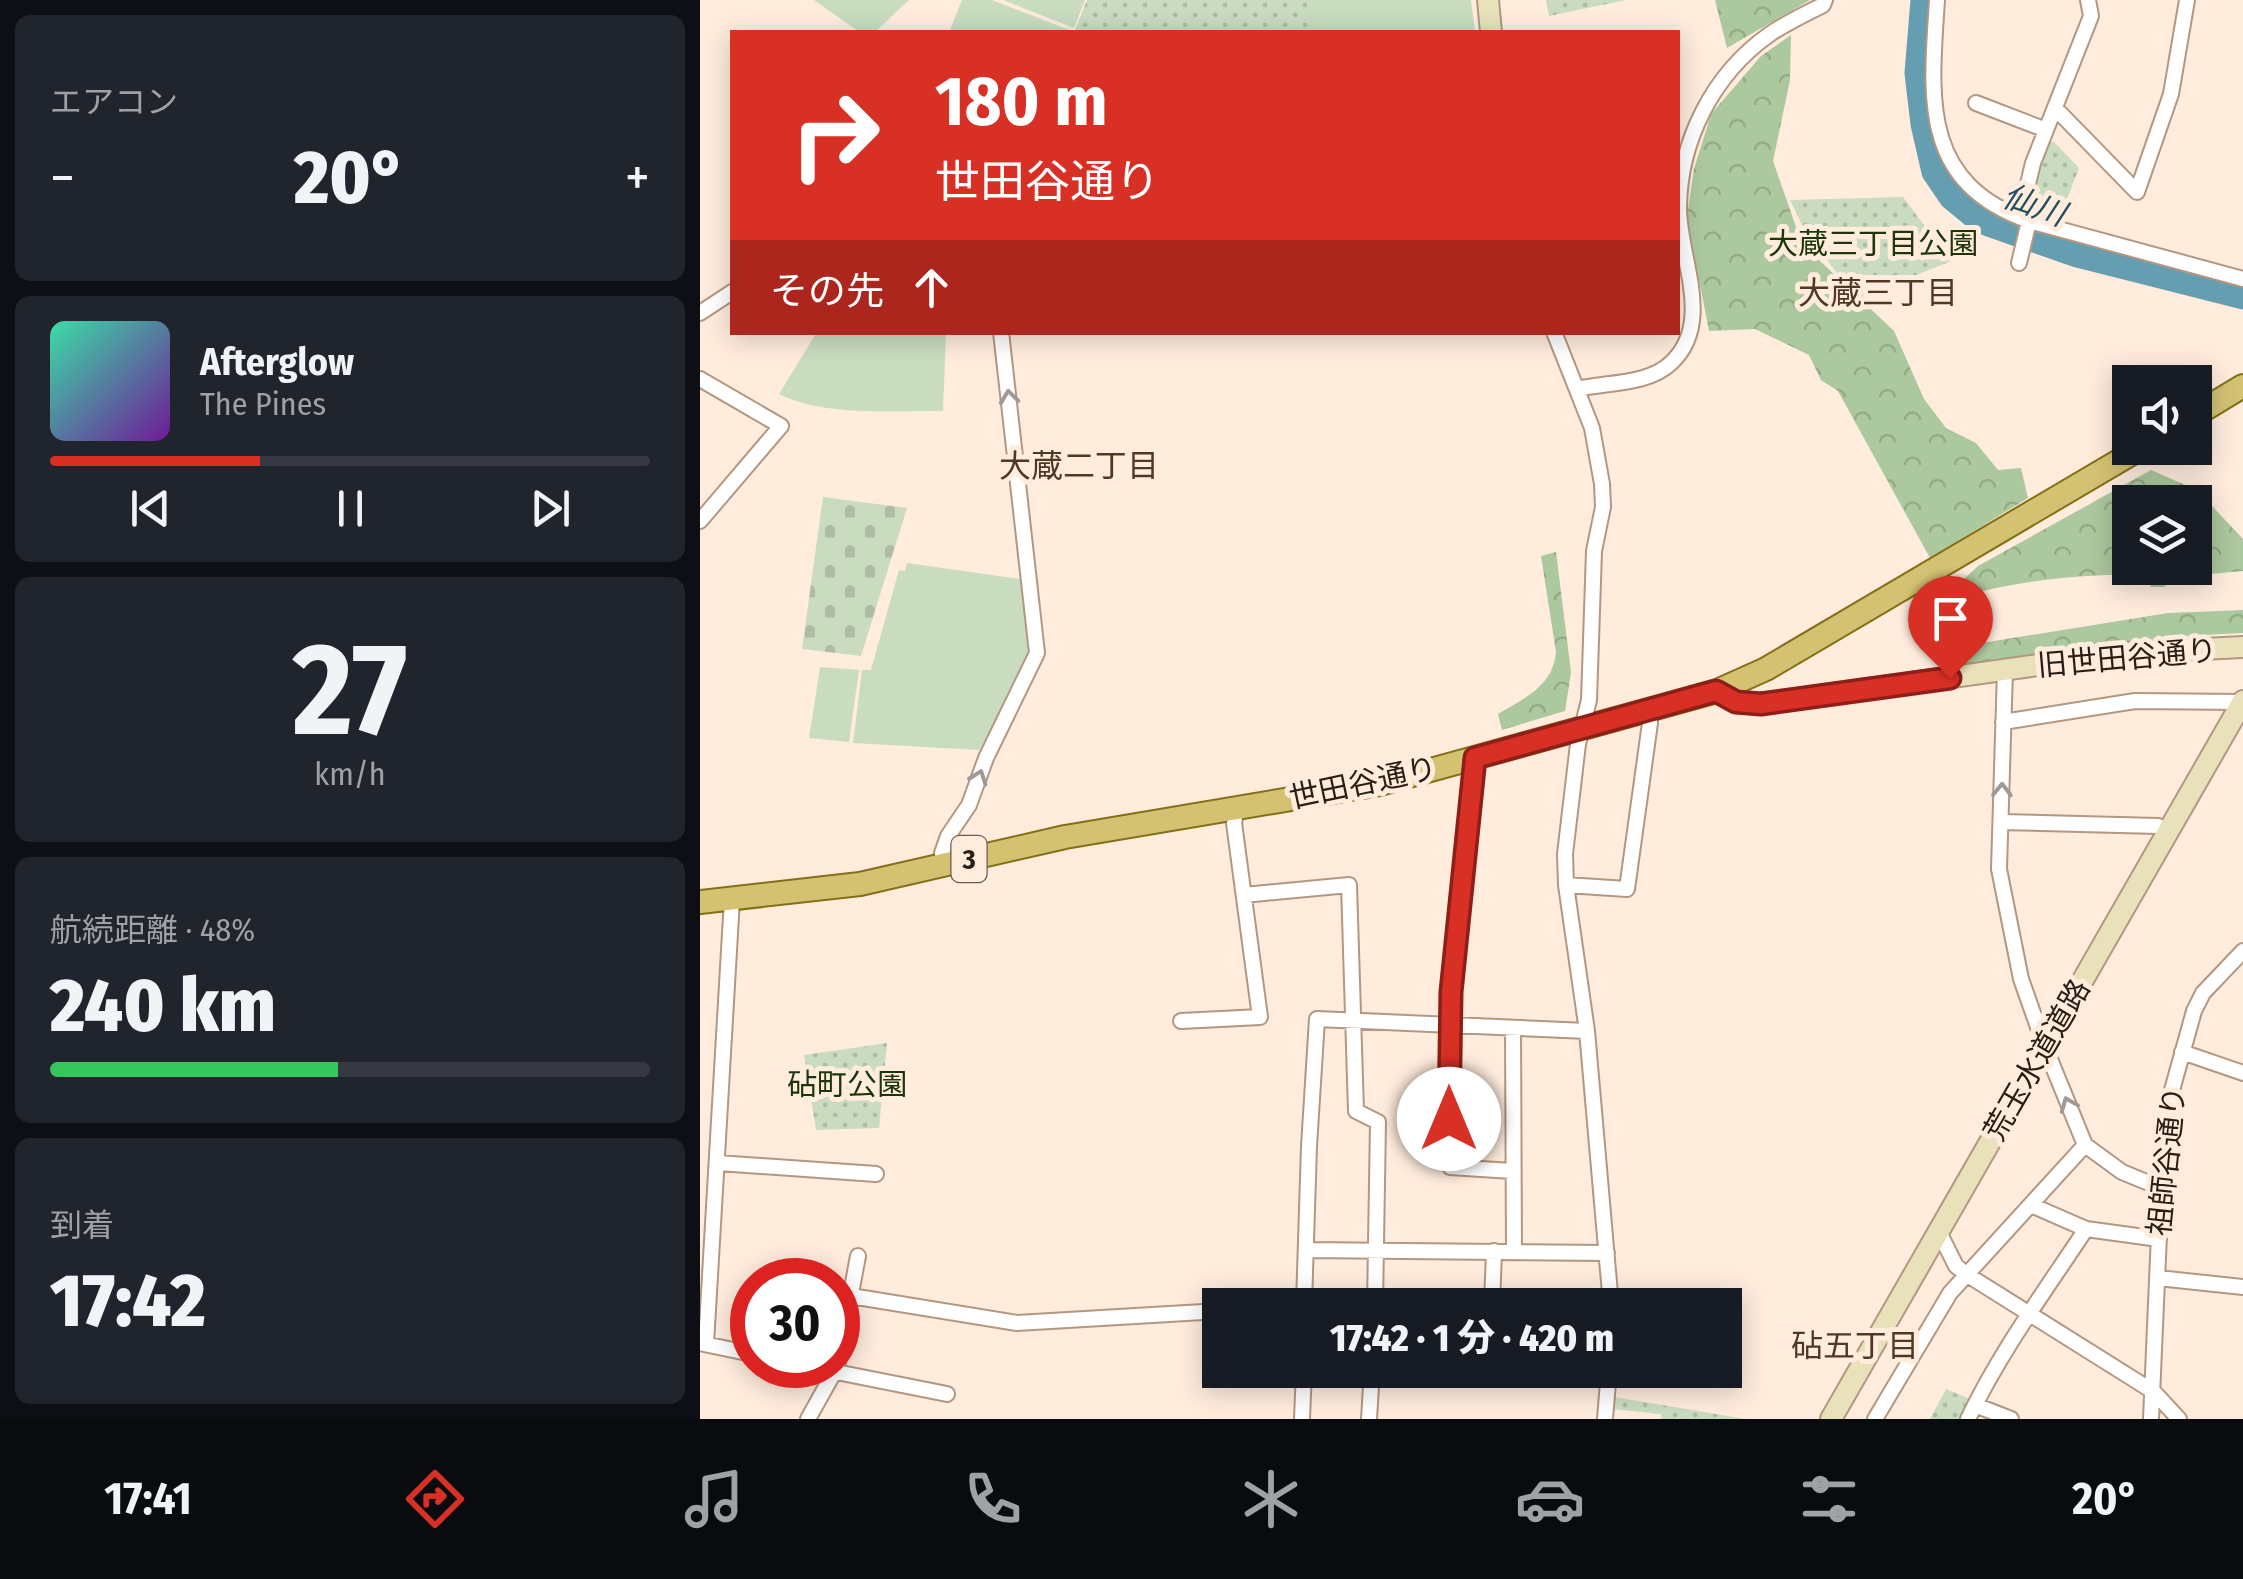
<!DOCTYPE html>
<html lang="ja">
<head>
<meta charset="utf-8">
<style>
	:root { --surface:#171b24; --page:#20242c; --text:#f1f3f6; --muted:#9ea1a6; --line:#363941; --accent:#d93025 }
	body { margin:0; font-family:"Fira Sans Condensed","Noto Sans JP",sans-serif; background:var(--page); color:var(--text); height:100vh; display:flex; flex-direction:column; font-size:38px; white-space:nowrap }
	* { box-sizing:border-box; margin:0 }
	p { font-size:32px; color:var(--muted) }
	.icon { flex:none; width:55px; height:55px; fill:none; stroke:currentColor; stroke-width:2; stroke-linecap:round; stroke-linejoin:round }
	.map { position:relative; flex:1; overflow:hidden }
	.panel { display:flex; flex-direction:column; gap:15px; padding:15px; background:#0d0f14; width:700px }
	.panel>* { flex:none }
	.banner { position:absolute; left:30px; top:30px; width:950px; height:305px; border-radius:0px; box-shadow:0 5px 25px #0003; background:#d93025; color:#fff; overflow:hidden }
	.buttons { position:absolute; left:1412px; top:365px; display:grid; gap:20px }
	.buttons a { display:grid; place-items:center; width:100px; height:100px; border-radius:0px; background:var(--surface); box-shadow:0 5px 25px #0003; font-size:50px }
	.speed { position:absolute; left:30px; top:1258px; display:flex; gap:20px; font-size:50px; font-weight:700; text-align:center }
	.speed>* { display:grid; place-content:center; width:130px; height:130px; border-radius:50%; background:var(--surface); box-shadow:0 5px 25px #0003; line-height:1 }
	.speed .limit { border:15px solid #d22; background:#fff; color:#111 }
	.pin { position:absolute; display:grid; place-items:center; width:85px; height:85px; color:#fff; margin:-102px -42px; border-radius:50% 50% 50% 0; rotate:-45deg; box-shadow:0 0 10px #0007 }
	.pin .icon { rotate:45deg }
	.me { position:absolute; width:110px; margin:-55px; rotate:0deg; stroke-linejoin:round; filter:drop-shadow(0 0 8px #0008) }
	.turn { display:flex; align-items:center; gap:35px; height:210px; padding:0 40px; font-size:45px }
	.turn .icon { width:130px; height:130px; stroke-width:2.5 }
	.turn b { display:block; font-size:70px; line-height:85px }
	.then { display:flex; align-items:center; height:95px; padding:0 40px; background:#0003; gap:20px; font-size:38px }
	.big { font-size:75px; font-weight:800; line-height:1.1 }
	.panel .card { flex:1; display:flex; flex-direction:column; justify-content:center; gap:15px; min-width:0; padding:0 35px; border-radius:15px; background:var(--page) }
	.panel .dial { align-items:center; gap:0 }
	.dial b { font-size:130px; line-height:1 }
	.song { display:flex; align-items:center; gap:30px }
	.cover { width:120px; height:120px; border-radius:15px; background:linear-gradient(135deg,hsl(160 70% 55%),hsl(280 70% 35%)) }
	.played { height:10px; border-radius:5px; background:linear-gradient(90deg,var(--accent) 35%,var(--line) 35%) }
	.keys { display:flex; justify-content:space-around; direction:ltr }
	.heat { display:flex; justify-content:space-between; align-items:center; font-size:55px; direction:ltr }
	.charge { height:15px; border-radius:8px; background:linear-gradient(90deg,#34c759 48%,var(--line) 0) }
	.trip { position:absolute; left:502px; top:1288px; width:540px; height:100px; border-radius:0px; background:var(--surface); box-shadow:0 5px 25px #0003; font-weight:800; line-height:100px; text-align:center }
	.dock { display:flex; height:160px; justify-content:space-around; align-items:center; background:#090b0e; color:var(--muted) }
	.dock .icon { width:70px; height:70px }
	.dock .on { color:var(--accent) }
	.dock b { font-size:45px; color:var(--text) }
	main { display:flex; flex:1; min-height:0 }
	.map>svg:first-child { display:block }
</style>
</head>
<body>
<main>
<section class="panel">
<div class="card"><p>エアコン</p>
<div class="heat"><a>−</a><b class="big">20°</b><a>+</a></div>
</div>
<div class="card">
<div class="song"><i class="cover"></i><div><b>Afterglow</b><p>The Pines</p></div></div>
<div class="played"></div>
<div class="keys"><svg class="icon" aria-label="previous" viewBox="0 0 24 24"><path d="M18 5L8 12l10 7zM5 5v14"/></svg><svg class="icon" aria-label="pause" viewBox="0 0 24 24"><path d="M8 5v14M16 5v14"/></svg><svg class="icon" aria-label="next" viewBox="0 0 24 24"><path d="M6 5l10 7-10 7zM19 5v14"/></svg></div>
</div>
<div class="card dial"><b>27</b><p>km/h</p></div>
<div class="card"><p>航続距離 · 48%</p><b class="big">240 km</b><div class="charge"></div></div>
<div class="card"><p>到着</p><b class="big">17:42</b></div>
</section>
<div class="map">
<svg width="1543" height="1419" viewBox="0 0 1543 1419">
	<defs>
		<pattern id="grass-dots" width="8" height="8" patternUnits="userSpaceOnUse" patternTransform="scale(2.5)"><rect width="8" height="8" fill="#c9dcbf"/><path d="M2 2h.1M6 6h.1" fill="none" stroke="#adbca3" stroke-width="1.8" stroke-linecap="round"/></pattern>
		<pattern id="forest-crowns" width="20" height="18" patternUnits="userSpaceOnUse" patternTransform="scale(2.5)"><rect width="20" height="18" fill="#acc89e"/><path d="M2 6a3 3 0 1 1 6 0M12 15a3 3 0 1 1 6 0" fill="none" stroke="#94ab87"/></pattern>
		<pattern id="cemetery-stones" width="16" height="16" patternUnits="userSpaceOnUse" patternTransform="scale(2.5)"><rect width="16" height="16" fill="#c9dcbf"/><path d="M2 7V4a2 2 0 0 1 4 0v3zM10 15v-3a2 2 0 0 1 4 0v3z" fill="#adbca3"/></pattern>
	</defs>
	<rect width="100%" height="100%" fill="#ffecdd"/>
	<path fill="url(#grass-dots)" d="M 387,0 L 771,0 L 775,32 L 374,32 Z
		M 846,0 L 926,0 L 849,16 Z
		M 1347,142 L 1354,142 L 1379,168 L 1358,223 L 1336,217 L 1333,189 Z
		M 1203,197 L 1223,224 L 1264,256 L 1156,299 L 1104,229 L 1090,200 Z
		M 187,1043 L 179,1128 L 116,1130 L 104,1055 Z
		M 1246,1389 L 1270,1399 L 1260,1419 L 1230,1419 Z
		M 914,1397 L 1046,1419 L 961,1419 L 961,1414 L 912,1409 Z"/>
	<path fill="url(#forest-crowns)" fill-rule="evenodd" d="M 1015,0 L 1110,0 L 1027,48 Z
		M 1091,35 L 1090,80 L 1073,161 L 1102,244 L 1194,331 L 1224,399 L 1246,428 L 1276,443 L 1298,470 L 1321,468 L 1328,498 L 1230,558 L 1138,391 L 1121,380 L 1109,355 L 1055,329 L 1009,331 L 987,217 L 994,169 L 1011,114 L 1061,56 Z
		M 1451,470 L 1497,490 L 1543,539 L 1543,571 L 1476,577 L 1464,587 L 1451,587 L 1446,575 C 1387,573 1321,580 1264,596 L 1262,581 L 1278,566 ZM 1495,502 L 1495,568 L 1430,568 L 1430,502 Z
		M 856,552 L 871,672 L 865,711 L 802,730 L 798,714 C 825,698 853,686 856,652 L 841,556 Z
		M 1543,610 L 1543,633 L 1465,637 L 1258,668 L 1251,648 L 1468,613 Z"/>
	<path fill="url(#cemetery-stones)" d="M 123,497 L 207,508 L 161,656 L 102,649 Z"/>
	<path fill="#c9dcbf" d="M 114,0 L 209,0 L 175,32 L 159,32 Z
		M 262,0 L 292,0 L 372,31 L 249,32 Z
		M 303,0 L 385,0 L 374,28 Z
		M 607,0 L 769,0 L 774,32 L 611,32 Z
		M 117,332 L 246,333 L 243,411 C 194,410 123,417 79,394 Z
		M 207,563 L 320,579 C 326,603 335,633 327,658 C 318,690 296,721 279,750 L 153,743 L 162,670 L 171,670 L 199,570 L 205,571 Z
		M 120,667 L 159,670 L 149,742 L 109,738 Z"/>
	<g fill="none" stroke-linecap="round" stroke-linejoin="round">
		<path stroke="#659eb0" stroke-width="25" d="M 1223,0 L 1217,73 L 1223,124 L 1234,172 L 1251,197 L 1280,221 L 1377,255 L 1543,297"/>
		<defs>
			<path id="street" d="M 1237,0 C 1231,96 1219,182 1329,221 L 1543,279
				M 1276,103 L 1346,130
				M 1355,108 L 1437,192 L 1471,94 L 1487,0
				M 1319,263 L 1329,221 L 1327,188 L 1333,163 L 1391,16 L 1388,0
				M 0,313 L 32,292
				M 854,332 L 892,428 L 902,484 L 903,507 L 894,551 L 889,700 L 878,744 L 865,854 L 866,885 L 887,1031 L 911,1305
				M 0,379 L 81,426 L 0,521
				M 877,389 C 907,382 948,385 971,363 C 1014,323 980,260 979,210 C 979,141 1013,74 1070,34 C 1086,23 1105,14 1123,5 L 1125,0
				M 1305,670 L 1299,869 L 1321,979 L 1345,1047 L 1385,1145 L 1422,1172 L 1461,1188
				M 1303,722 L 1435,701 L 1542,702
				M 775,757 L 751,992 L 750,1167 L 812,1171
				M 1301,822 L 1458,826 L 1468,831
				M 244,865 L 242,853 L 248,836 L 269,805 L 286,758 L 337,653 L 301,332
				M 866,885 L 927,889 L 950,723 L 948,709
				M 544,895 L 649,885 L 656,1111 L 678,1122 L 675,1305
				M 481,1021 L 560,1017 L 534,823 L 537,808
				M 813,1028 L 814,1251
				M 1482,1052 L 1543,1073
				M 18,1163 L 176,1174
				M 1331,1205 L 1386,1229 L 1459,1239
				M 1239,1232 L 1256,1266 L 1266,1274 L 1454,1392 L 1479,1419
				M 606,1250 L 907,1253
				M 1458,1278 L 1543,1287
				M 151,1296 L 317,1323 L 520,1311
				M 604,1305 L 609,1146 L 617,1019 L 887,1031
				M 792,1305 L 794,1251
				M 0,1343 L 52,1354
				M 6,1344 L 32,899
				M 138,1363 L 158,1256
				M 101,1365 L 247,1394
				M 797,1370 L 909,1374
				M 1275,1405 L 1311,1419
				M 108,1419 L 137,1367
				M 602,1419 L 604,1370
				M 669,1419 L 672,1370
				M 905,1419 L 909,1370
				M 1175,1419 L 1250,1293 L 1385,1145
				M 1268,1419 C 1300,1352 1345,1291 1386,1229
				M 1451,1419 L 1461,1188 L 1469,1101 L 1494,1011 L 1503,993 L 1543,951"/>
			<path id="secondary" d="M 788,0 L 791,32
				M 1017,691 L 1036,702 L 1061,704 L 1423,653 L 1543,647
				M 1131,1419 L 1543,701"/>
			<path id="primary" d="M 1495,415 L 1543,386
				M 0,902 L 160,884 L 365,837 L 680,784 L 1017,691 L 1066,669 L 1441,448"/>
		</defs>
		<use href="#street" stroke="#b39780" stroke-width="18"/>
		<use href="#secondary" stroke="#b39780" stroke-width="24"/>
		<use href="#primary" stroke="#856f16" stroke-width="26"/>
		<use href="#street" stroke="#fff" stroke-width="14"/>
		<use href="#secondary" stroke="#e9e1b9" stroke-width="20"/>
		<use href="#primary" stroke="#d4c273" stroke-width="22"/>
	</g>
	<defs><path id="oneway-chevron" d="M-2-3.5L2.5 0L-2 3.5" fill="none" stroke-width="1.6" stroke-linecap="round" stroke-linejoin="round" transform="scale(2.5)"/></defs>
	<g stroke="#9f9a96">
		<use href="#oneway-chevron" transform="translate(309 397) rotate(-97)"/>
		<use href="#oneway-chevron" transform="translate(279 777) rotate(-70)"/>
		<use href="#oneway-chevron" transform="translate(1302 790) rotate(-89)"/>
		<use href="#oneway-chevron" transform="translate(1368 1104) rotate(-112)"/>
	</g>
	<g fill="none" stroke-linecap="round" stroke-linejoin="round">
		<defs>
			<path id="route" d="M 749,1119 L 751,992 L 775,758 L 1016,691 L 1036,702 L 1061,704 L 1250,678"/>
		</defs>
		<use href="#route" stroke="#8d1f18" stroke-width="25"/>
		<use href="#route" stroke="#d93025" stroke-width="18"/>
	</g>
	<g text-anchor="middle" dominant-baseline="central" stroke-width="10" stroke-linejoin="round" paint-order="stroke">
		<rect fill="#ffecdd" stroke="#695c51" stroke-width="2.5" x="251.5" y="836" width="35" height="46" rx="8"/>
		<g font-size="28" font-weight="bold" fill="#291e15">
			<text x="269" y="859">3</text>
		</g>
		<g font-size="30" fill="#1c3609" stroke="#ffecdd">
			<text x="1173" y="244">大蔵三丁目公園</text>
			<text x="147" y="1085">砧町公園</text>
		</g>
		<g font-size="30" fill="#291e15" stroke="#ffecdd">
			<text transform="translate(1427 658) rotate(-5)">旧世田谷通り</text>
			<text transform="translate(663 783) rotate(-12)">世田谷通り</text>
			<text transform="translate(1337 1060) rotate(-60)">荒玉水道道路</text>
			<text transform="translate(1467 1161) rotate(-84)">祖師谷通り</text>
		</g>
		<g font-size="32" font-style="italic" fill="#1f505e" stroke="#ffecdd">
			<text transform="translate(1334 205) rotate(19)">仙川</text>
		</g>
		<g font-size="32" fill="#503823" stroke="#ffecdd">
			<text x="1178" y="293">大蔵三丁目</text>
			<text x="379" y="466">大蔵二丁目</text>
			<text x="1155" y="1346">砧五丁目</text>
		</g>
	</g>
</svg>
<div class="buttons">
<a><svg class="icon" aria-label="sound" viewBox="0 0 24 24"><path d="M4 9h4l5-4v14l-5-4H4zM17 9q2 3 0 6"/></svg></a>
<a><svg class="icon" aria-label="layers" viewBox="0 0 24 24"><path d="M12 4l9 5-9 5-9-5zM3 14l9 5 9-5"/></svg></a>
</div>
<div class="speed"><div class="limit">30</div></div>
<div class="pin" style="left:1250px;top:678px;background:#d93025"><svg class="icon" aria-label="arrive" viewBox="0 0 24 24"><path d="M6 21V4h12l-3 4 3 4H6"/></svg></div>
<svg class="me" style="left:749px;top:1119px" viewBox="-20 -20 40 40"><circle r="19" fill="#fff"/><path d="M0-13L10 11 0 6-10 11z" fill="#d93025"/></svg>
<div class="trip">17:42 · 1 分 · 420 m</div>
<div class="banner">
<div class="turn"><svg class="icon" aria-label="right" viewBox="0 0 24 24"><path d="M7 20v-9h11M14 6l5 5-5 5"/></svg><div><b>180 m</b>世田谷通り</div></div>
<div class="then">その先<svg class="icon" aria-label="ahead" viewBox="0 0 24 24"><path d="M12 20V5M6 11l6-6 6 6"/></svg></div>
</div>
</div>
</main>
<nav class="dock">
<b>17:41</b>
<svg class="icon on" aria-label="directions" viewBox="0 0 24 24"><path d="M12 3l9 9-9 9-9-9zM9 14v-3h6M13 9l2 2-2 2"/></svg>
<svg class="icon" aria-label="music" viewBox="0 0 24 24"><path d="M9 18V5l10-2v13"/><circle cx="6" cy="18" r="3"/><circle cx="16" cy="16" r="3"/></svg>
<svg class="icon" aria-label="phone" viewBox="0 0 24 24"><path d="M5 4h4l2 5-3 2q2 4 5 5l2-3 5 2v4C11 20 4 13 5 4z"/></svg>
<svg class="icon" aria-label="climate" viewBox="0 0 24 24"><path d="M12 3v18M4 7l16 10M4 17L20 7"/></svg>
<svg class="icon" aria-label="car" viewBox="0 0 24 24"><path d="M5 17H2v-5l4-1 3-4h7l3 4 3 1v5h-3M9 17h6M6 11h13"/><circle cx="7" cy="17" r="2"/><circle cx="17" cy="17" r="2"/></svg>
<svg class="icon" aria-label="filters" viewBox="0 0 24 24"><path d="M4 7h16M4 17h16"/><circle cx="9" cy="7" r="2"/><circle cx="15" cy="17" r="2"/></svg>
<b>20°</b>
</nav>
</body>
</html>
